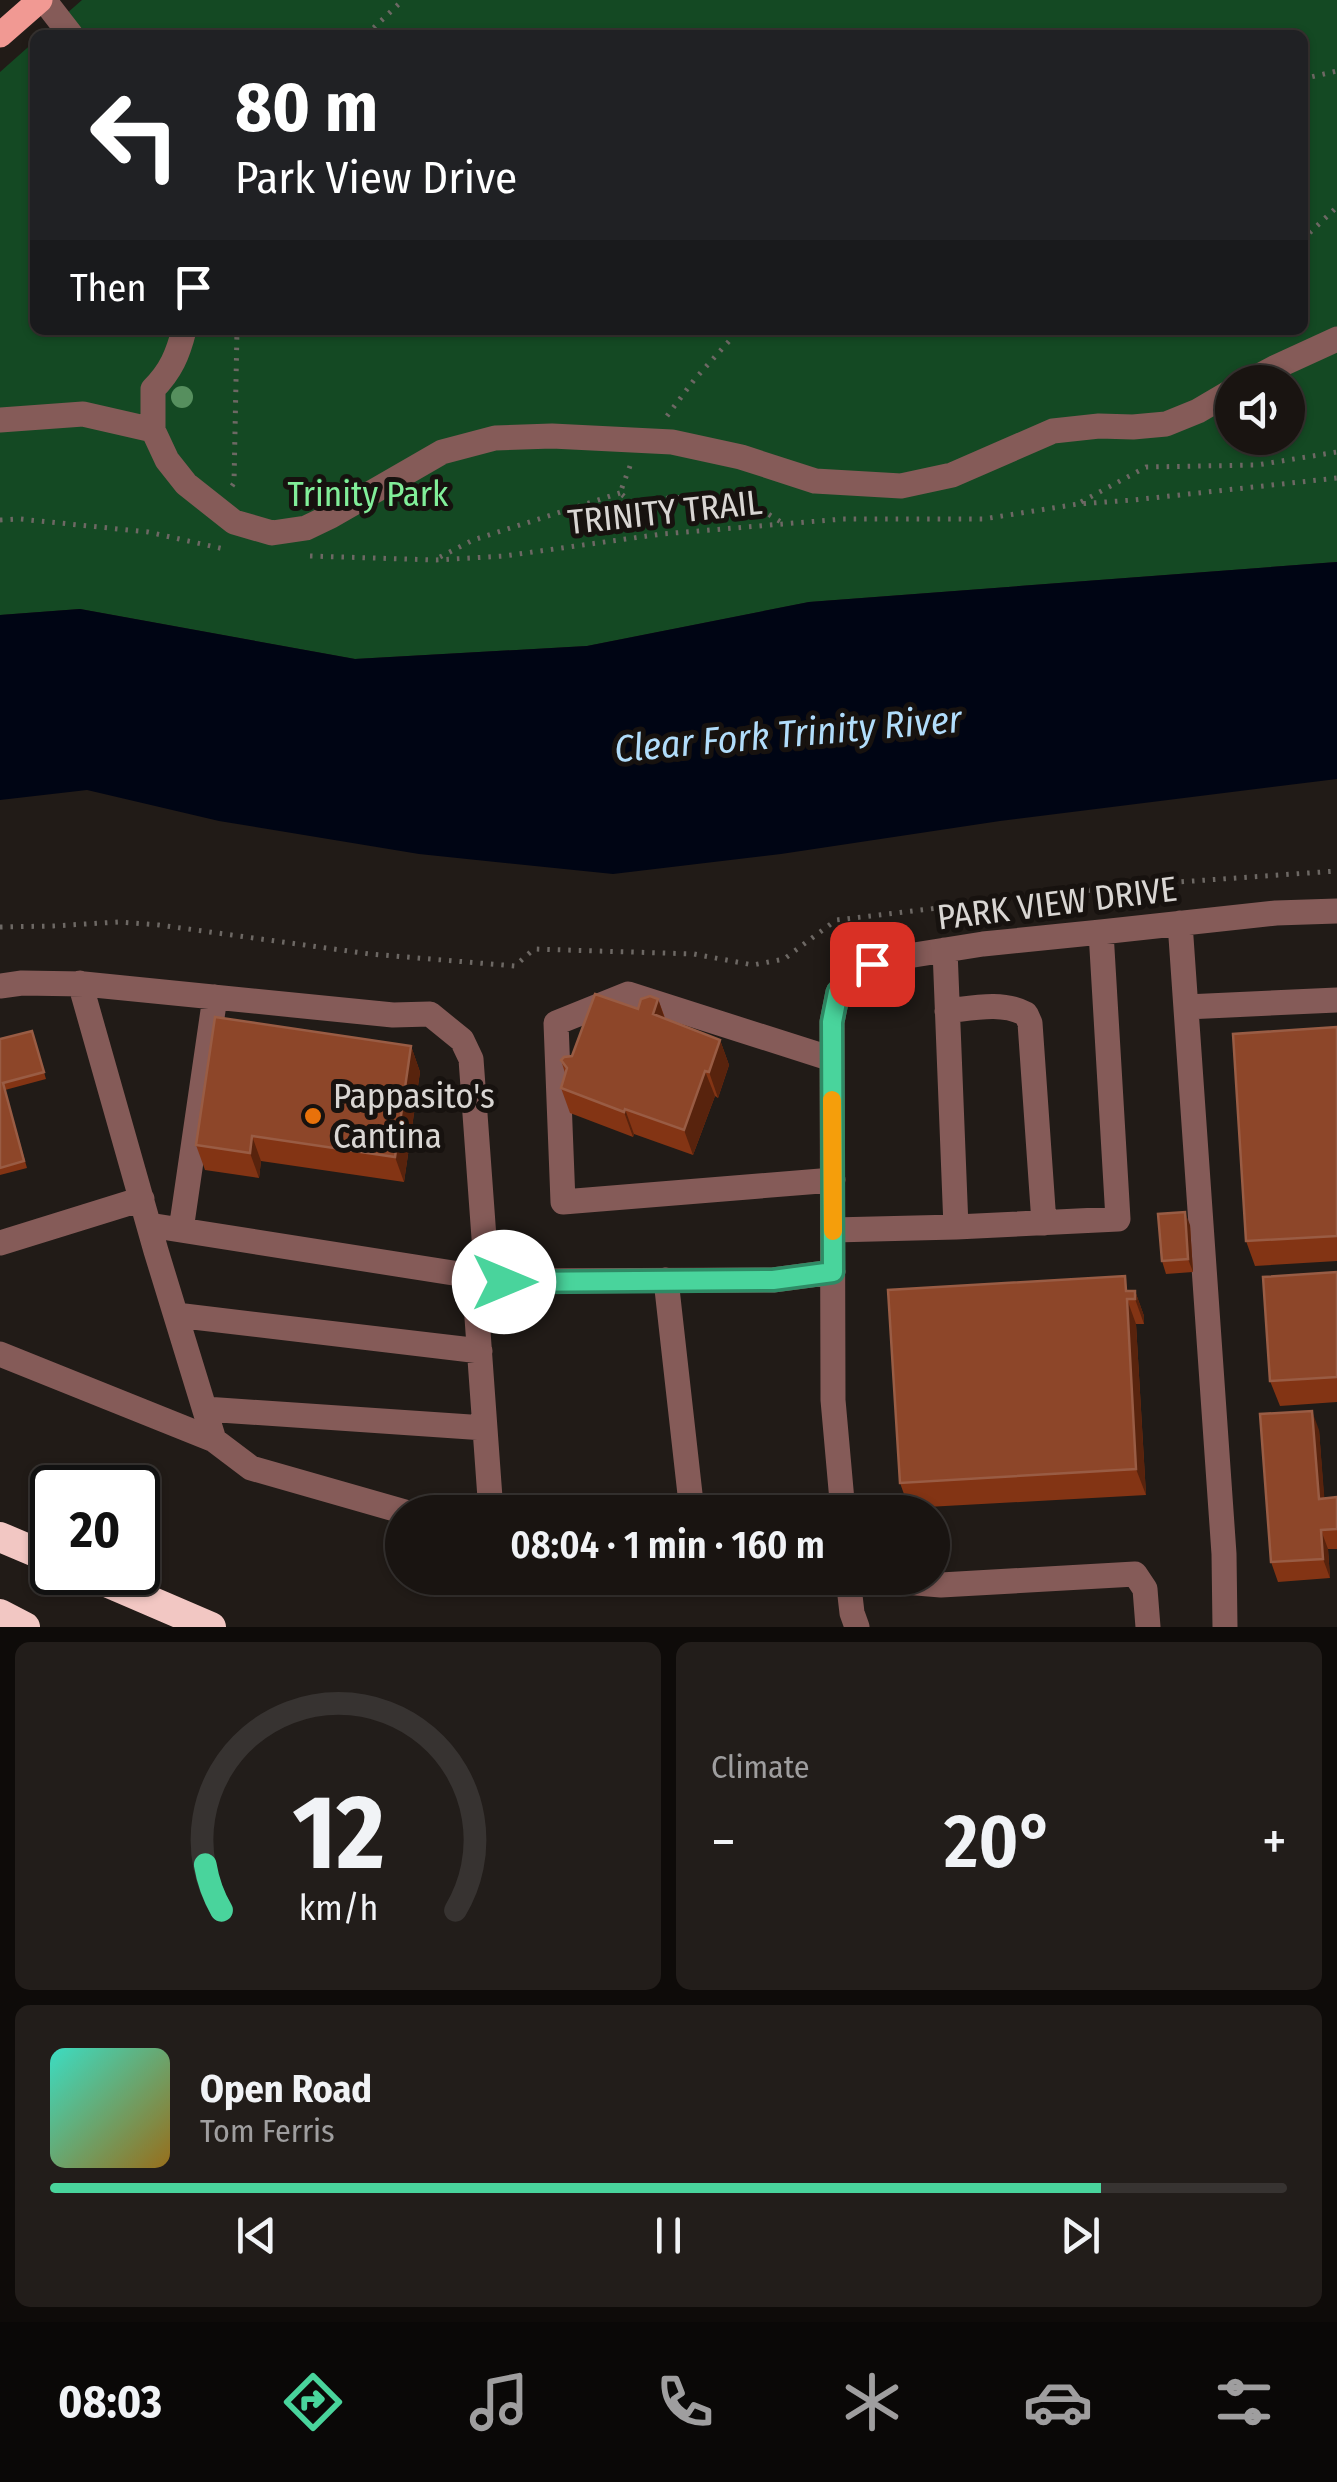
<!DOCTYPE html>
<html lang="en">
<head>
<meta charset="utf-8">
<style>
	:root { --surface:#191411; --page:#221d1a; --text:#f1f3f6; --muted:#9f9e9f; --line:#373331; --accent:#49d49c }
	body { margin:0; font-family:"Fira Sans Condensed",sans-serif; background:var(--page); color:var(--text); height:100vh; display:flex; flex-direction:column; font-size:38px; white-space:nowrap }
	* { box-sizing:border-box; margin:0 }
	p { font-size:32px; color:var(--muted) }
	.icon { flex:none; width:55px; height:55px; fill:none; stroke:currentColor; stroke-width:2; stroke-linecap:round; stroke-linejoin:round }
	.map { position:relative; height:1627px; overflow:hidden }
	.sheet { display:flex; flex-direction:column; gap:15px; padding:15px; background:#0e0b09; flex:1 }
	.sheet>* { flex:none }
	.hud { position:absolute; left:30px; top:30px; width:1278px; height:305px; border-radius:15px; box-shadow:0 2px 8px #0004,0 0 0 2px var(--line); background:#202124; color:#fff; overflow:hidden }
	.tools { position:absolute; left:1215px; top:365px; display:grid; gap:20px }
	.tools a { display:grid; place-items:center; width:90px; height:90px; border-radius:50%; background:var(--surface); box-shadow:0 2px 8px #0004,0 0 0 2px var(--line); font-size:50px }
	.speed { position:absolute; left:30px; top:1465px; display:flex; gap:20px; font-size:50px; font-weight:700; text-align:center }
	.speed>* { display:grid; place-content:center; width:130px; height:130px; border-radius:50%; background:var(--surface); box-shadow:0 2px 8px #0004,0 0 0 2px var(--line); line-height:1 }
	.speed .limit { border:5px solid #111; border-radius:15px; background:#fff; color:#111 }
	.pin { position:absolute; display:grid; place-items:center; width:85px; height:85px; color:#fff; margin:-42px; border-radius:20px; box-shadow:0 5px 15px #0006 }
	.me { position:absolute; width:110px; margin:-55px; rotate:90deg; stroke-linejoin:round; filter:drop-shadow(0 0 8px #0008) }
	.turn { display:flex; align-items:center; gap:35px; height:210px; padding:0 40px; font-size:45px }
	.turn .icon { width:130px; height:130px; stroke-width:2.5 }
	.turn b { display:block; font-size:70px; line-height:85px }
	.then { display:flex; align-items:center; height:95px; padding:0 40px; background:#0003; gap:20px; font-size:38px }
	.big { font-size:75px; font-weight:600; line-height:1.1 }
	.sheet .tile { flex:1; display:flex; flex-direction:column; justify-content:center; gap:15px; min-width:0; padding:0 35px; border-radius:15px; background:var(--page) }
	.sheet .dial { align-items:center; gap:0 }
	.dial svg { height:260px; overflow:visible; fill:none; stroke:var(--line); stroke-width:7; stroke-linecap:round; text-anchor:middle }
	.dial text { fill:var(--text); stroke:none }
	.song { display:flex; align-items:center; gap:30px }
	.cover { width:120px; height:120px; border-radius:15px; background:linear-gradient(135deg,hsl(170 70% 55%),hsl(40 70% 35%)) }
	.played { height:10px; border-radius:5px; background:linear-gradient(90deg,var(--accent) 85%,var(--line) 85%) }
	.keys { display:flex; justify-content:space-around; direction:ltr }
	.heat { display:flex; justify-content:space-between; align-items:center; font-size:55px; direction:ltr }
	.sheet .tiles { flex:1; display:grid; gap:15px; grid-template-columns:1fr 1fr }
	.tile:last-child { grid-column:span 2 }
	.trip { position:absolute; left:385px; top:1495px; width:565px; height:100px; border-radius:50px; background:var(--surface); box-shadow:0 2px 8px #0004,0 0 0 2px var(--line); font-weight:600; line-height:100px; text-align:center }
	.menu { display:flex; height:160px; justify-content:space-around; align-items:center; background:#0a0807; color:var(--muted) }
	.menu .icon { width:70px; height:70px }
	.menu .current { color:var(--accent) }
	.menu b { font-size:45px; color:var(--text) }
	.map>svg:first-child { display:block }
</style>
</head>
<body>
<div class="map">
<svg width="1337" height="1627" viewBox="0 0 1337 1627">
	<rect width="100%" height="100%" fill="#211b17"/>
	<path fill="#144923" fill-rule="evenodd" d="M 82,0 L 1337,0 L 1337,562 L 809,602 L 587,646 L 355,659 L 80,609 L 0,615 L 0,72 L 35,41 L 35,330 L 1302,330 L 1302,35 L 42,35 ZM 1232,382 L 1288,382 L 1288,438 L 1232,438 Z"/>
	<path fill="#000514" d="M 1337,562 L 1337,779 L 1000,821 L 781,854 L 613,874 L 419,854 L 219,821 L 87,790 L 0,800 L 0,615 L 80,609 L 355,659 L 587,646 L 809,602 Z"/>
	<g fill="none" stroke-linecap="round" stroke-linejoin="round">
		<path stroke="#6d6864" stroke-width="5" stroke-dasharray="2.5 8" stroke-linecap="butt" d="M 366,35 L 403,0
			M 1302,79 L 1337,71
			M 1302,240 L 1337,207
			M 667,416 L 694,380 L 739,330
			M 630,466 L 620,493 L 641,510 L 670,497 L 706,499 L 760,509 L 781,522
			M 232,486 L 234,483 L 237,330
			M 1081,502 L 1146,467 L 1257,465 L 1337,452
			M 0,520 L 20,519 L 148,532 L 224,549
			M 310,556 L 436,560 L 504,556 L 662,534 L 843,519 L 983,519 L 1078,504 L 1133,500 L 1337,478
			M 440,557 L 473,540 L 620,493
			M 0,927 L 53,926 L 118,922 L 159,925 L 370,954 L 515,966 L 534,949 L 694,954 L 753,965 L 784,959 L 836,920 L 1135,885 L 1337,871"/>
		<path stroke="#855b58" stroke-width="25" d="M 44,0 L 71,35
			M 184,330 C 178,354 171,371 153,389 L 153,430 L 167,460 L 186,484 L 234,522 L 272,533 L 306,528 L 331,516 L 442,452 L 495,438 L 552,436 L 672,442 L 741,457 L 815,481 L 901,486 L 952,475 L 1053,431 L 1099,426 L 1133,427 L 1166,424 L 1198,411 L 1232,391
			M 1248,382 L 1276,367 L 1337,339
			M 0,420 L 83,414 L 153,430
			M 1180,923 L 1224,1554 L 1225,1627
			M 945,950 L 956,1227 L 1118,1219 L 1101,932
			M 80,983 L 156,1251 L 214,1440 L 251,1468 L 405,1512
			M 0,986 L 22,983 L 84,984 L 393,1015 L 430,1014 L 462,1040 L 471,1059 L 487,1279
			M 1186,1007 L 1337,1000
			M 947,1011 C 973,1008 1002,1001 1026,1014 L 1030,1023 L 1044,1223
			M 832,1059 L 628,994 L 556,1023 L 563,1202 L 833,1180
			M 149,1225 L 504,1281 L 773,1280 L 833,1272
			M 181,1230 L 215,997
			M 833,1230 L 956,1227
			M 0,1243 L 142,1199
			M 474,1276 L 491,1512
			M 666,1280 L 692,1512
			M 176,1315 L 480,1351
			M 0,1354 L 214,1440
			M 205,1409 L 485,1428
			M 843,1512 L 833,1400 L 832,1022 L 838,992 L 873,964 L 889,959 L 983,944 L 1101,932 L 1276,913 L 1337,911
			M 848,1578 L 852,1613 L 857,1627
			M 855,1578 L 941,1585 L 1135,1574 L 1145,1589 L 1148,1627"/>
		<path stroke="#f19993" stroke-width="25" d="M 0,35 L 40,0"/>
		<path stroke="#f2c7c3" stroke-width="30" d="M 0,1537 L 52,1559
			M 83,1572 L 211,1627
			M 0,1614 L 25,1627"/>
	</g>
	<circle fill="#568f5e" cx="182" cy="397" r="11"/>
	<path fill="#833414" d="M 609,330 L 623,330 L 612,335 Z
		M 658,999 L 665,1018 L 720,1040 L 729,1065 L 718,1098 L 715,1096 L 693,1155 L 634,1134 L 633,1137 L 570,1113 L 561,1088 L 565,1073 L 561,1060 L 572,1056 L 638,1009 Z
		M 1337,1027 L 1337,1261 L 1255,1266 L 1246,1241 Z
		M 32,1031 L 46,1079 L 5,1090 L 27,1168 L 0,1175 L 0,1039 Z
		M 411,1046 L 420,1072 L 404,1182 L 261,1161 L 259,1178 L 205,1170 L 196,1145 Z
		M 1190,1225 L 1193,1272 L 1166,1274 L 1162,1261 Z
		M 1337,1272 L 1337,1402 L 1280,1406 L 1270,1381 Z
		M 1131,1291 L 1135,1291 L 1144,1316 L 1144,1324 L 1136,1324 L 1146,1495 L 909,1508 L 900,1483 Z
		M 1319,1430 L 1324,1498 L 1337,1497 L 1337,1549 L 1328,1549 L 1330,1578 L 1278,1582 L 1271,1562 Z"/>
	<path fill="#58230d" d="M 658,999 L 667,1025 L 653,1014 Z
		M 720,1040 L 729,1065 L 718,1098 L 709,1072 Z
		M 411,1046 L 420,1072 L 404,1182 L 395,1157 Z
		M 705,1071 L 715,1096 L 693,1155 L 684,1130 Z
		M 625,1109 L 634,1134 L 633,1137 L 624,1112 Z
		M 252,1136 L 261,1161 L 259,1178 L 250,1153 Z
		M 1185,1212 L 1190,1225 L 1193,1272 L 1188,1259 Z
		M 1135,1291 L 1144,1316 L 1144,1324 L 1135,1299 Z
		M 1127,1299 L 1136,1324 L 1146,1495 L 1136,1469 Z
		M 1312,1411 L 1319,1430 L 1326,1518 L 1319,1499 Z
		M 1321,1530 L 1328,1549 L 1330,1578 L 1323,1559 Z"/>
	<path fill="#8d4629" stroke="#995c44" stroke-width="2.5" d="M 595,994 L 638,1009 L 641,999 L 650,996 L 658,999 L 653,1014 L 720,1040 L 709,1072 L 705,1071 L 684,1130 L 625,1109 L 624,1112 L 561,1088 L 567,1068 L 561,1060 L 564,1057 L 572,1056 Z
		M 215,1017 L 411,1046 L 395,1157 L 252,1136 L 250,1153 L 196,1145 Z
		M 1337,1027 L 1337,1236 L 1246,1241 L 1233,1034 Z
		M 32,1031 L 44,1072 L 3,1083 L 24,1161 L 0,1168 L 0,1039 Z
		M 1185,1212 L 1188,1259 L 1162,1261 L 1158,1214 Z
		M 1337,1272 L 1337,1377 L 1270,1381 L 1263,1277 Z
		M 1125,1276 L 1126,1291 L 1135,1291 L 1135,1299 L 1127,1299 L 1136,1469 L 900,1483 L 888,1290 Z
		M 1312,1411 L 1319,1499 L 1337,1497 L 1337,1529 L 1321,1530 L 1323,1559 L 1271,1562 L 1260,1414 Z"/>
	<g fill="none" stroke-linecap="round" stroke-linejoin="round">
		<defs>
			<path id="route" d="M 504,1282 L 773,1280 L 833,1272 L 832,1022 L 838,992 L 872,964"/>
		</defs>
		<use href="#route" stroke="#2f8a65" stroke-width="25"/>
		<use href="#route" stroke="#49d49c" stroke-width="18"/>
		<path stroke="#f59e0b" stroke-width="18" d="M 832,1100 L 833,1231"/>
	</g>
	<circle fill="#e8710a" stroke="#17120f" stroke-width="4" cx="313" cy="1116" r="10"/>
	<g text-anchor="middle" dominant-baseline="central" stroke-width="10" stroke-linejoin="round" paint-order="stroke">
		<g font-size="35" fill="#81ee99" stroke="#17120f">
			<text x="368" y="494">Trinity Park</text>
		</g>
		<g font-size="35" fill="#d9d6d3" stroke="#17120f">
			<text transform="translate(665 512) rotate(-6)">TRINITY TRAIL</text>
			<text transform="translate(1057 903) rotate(-7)">PARK VIEW DRIVE</text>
		</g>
		<g font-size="35" fill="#d9d6d3" stroke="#17120f" text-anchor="start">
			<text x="333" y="1096">Pappasito's<tspan x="333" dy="40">Cantina</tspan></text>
		</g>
		<g font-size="38" font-style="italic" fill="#b1ddfb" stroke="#17120f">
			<text transform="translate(788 734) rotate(-5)">Clear Fork Trinity River</text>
		</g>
	</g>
</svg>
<div class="tools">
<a><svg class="icon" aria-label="sound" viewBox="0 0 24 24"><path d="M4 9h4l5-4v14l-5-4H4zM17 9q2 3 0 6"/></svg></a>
</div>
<div class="speed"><div class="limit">20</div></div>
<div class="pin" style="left:872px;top:964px;background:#d93025"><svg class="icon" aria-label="arrive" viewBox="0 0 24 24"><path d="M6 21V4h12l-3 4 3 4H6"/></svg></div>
<svg class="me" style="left:504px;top:1282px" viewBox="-20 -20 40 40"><circle r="19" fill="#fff"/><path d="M0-13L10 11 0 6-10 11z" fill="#49d49c"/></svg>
<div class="trip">08:04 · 1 min · 160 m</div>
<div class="hud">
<div class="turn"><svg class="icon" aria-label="left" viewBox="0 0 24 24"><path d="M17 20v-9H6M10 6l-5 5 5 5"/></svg><div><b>80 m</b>Park View Drive</div></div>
<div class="then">Then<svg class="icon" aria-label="arrive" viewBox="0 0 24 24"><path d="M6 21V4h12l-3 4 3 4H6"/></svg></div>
</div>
</div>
<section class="sheet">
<div class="tiles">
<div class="tile dial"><svg viewBox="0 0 100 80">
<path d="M14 69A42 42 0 1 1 86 69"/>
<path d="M14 69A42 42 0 0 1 9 55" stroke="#49d49c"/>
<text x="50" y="56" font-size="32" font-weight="700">12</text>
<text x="50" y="72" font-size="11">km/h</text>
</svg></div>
<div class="tile"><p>Climate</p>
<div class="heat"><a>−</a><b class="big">20°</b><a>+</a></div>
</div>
<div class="tile">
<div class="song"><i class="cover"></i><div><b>Open Road</b><p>Tom Ferris</p></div></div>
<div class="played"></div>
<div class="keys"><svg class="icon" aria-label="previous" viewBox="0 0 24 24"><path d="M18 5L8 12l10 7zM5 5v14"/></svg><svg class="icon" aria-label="pause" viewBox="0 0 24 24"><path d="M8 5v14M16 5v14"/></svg><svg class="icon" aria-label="next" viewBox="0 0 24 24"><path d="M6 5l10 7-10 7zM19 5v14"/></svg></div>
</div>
</div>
</section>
<nav class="menu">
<b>08:03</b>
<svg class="icon current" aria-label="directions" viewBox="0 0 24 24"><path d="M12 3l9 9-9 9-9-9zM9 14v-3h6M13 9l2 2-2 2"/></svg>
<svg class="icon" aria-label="music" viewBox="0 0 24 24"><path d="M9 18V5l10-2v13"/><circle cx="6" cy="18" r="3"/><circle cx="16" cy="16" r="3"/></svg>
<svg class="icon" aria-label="phone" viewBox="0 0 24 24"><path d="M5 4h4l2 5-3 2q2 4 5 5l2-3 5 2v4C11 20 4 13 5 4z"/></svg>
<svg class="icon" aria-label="climate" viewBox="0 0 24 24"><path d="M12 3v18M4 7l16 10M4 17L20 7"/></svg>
<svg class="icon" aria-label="car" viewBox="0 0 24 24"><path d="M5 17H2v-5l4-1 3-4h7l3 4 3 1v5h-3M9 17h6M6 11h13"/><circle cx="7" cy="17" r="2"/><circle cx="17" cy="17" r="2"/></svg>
<svg class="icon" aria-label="filters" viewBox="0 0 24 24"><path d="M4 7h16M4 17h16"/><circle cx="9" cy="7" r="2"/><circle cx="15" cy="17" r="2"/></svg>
</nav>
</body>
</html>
